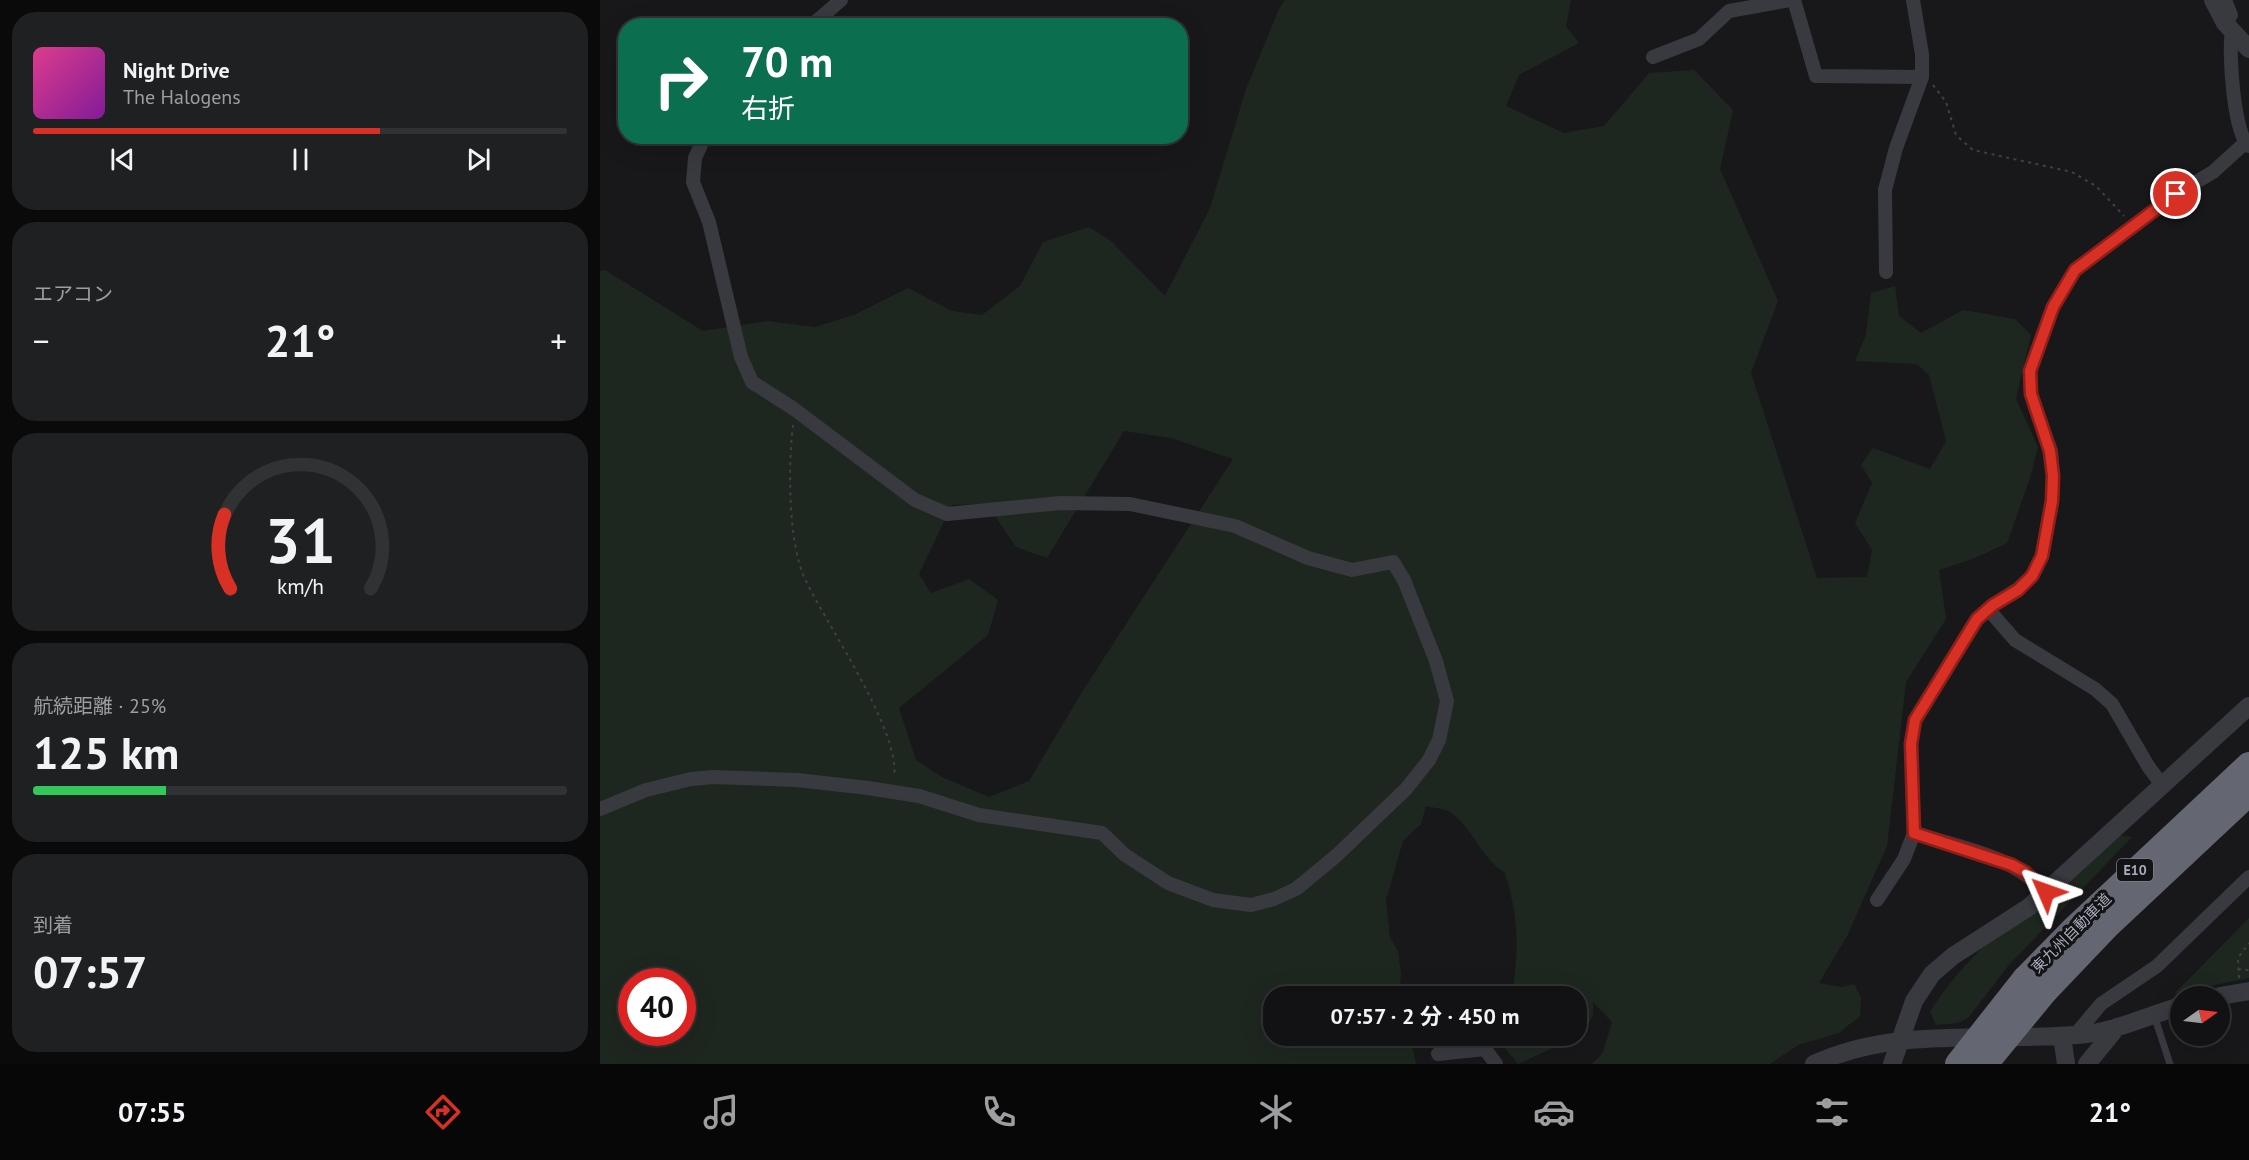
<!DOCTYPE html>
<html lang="ja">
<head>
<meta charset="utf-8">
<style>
	:root { --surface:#121214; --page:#1f2022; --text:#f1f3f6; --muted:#9c9ea0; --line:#313234; --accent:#d93025 }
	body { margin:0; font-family:"PT Sans","Noto Sans JP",sans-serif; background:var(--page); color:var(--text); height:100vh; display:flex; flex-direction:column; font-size:22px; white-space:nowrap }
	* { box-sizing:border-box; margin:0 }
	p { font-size:20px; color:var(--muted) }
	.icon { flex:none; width:33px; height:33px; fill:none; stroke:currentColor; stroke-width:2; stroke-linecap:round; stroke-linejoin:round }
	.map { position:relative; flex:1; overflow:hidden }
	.sheet { display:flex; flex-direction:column; gap:12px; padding:12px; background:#0a0a0b; width:600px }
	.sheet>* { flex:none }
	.guide { position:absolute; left:18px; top:18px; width:570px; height:126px; border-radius:24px; box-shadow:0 6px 24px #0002,0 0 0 2px var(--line); background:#0b6e4f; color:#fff; overflow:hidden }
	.needle { width:39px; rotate:76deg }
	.buttons { position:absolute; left:1570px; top:986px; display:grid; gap:12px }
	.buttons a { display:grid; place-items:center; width:60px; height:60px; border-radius:50%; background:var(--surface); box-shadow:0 6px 24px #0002,0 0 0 2px var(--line); font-size:30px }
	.speed { position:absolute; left:18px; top:968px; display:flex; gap:12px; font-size:30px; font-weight:700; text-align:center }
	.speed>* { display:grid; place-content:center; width:78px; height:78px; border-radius:50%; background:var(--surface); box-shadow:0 6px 24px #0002,0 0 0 2px var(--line); line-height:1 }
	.speed .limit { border:9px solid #d22; background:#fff; color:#111 }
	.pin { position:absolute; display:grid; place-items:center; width:51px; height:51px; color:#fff; margin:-26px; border:3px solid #fff; border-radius:50%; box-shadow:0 2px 6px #0007 }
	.me { position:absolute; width:66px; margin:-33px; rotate:313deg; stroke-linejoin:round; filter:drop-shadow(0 0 4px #0008) }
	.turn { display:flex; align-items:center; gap:21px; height:126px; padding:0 24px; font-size:27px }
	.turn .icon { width:78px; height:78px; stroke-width:2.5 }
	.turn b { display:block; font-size:42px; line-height:51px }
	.big { font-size:45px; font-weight:700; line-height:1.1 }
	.sheet .widget { flex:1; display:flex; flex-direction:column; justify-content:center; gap:9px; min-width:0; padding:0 21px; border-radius:24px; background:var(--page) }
	.sheet .dial { align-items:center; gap:0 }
	.dial svg { height:156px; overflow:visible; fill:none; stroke:var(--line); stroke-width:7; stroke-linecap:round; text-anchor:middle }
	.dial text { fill:var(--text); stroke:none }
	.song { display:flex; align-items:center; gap:18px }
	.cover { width:72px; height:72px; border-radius:9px; background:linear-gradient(135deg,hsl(330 70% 55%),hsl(290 70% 35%)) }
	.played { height:6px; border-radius:3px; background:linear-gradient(90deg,var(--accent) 65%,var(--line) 65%) }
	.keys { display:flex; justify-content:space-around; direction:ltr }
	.heat { display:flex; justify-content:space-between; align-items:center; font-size:33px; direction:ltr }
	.charge { height:9px; border-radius:4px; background:linear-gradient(90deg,#34c759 25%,var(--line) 0) }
	.trip { position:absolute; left:663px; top:986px; width:324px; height:60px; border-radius:24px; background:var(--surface); box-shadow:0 6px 24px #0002,0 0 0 2px var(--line); font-weight:700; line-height:60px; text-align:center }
	.tabs { display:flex; height:96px; justify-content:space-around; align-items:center; background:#070708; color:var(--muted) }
	.tabs .icon { width:42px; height:42px }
	.tabs .selected { color:var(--accent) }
	.tabs b { font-size:27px; color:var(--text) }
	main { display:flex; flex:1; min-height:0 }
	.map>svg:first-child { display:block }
</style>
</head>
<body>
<main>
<section class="sheet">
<div class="widget">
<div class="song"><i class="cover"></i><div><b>Night Drive</b><p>The Halogens</p></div></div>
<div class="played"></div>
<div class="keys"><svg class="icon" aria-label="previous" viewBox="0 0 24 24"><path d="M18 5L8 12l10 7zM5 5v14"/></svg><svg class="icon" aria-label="pause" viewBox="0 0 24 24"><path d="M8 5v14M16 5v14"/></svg><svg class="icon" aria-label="next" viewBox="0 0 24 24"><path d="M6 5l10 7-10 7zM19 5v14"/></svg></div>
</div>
<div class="widget"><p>エアコン</p>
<div class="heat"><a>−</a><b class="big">21°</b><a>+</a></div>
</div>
<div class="widget dial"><svg viewBox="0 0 100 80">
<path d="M14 69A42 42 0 1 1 86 69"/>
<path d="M14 69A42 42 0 0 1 11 31" stroke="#d93025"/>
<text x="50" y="56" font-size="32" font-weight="700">31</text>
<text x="50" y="72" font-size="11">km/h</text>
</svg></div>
<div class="widget"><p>航続距離 · 25%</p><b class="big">125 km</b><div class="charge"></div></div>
<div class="widget"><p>到着</p><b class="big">07:57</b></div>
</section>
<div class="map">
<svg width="1649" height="1064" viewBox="0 0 1649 1064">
	<rect width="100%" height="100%" fill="#18181b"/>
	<path fill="#1e271f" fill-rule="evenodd" d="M 685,0 L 971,0 L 966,26 L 979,43 L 919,75 L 906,106 L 964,133 L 1004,126 L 1049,73 L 1094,70 L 1133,110 L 1120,169 L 1178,301 L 1151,373 L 1217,578 L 1267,577 L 1272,550 L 1255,523 L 1272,483 L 1261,465 L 1273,448 L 1330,469 L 1346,441 L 1329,375 L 1317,364 L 1255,361 L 1266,335 L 1271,293 L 1295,286 L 1299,316 L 1321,333 L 1363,310 L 1415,319 L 1431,335 L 1416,399 L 1438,447 L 1430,478 L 1407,543 L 1375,558 L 1339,570 L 1346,619 L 1306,682 L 1287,846 L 1247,936 L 1219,983 L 1242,987 L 1254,984 L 1261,997 L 1260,1016 L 1239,1033 L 1198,1045 L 1170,1064 L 992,1064 L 1003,1053 L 1012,1022 L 993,1002 L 993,1015 L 980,1038 L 966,1046 L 953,1048 L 918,1064 L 902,1045 L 905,1035 L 976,1035 L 976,996 L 912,996 C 919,949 919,919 905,873 C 880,857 873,828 850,812 C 844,808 833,808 826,806 L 821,824 L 803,841 L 786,900 L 790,937 L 798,951 L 801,974 L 799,996 L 674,996 L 674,1035 L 810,1035 L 816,1064 L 0,1064 L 0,271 L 5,270 L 103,331 L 168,321 L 215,327 L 254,315 L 308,288 L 352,311 L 382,315 L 420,286 L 443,242 L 489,227 L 511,241 L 565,296 L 610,208 L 646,89 L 679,9 ZM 524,431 L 571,438 L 633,459 L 482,692 L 429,781 L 389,797 L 342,777 L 316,760 L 299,708 L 388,635 L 398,600 L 369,579 L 331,593 L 319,574 L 352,505 L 387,504 L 416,547 L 447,558 ZM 32,981 L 82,981 L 82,1032 L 32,1032 Z
		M 1515,835 L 1532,837 L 1408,966 L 1369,1017 L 1358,1023 L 1336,1025 L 1330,1012 C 1373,942 1452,888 1515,835 Z
		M 1649,918 L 1649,978 L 1575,993 Z"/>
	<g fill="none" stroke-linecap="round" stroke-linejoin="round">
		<path stroke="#3f4147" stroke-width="2" stroke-dasharray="3 4.5" stroke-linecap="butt" d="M 1333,85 L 1346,102 L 1356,135 L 1373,150 L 1472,172 L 1496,186 L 1524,216
			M 193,425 C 188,465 188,543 205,579 C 226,624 301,731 294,777
			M 1638,969 L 1649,970
			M 1639,978 L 1638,958 L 1649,943
			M 1590,995 L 1605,991"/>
		<path stroke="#393a40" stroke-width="7" d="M 1554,1015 L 1570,1064"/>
		<path stroke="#393a40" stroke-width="14" d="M 1194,0 L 1216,76 L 1322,77
			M 1625,23 L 1631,15 L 1625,0
			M 211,26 L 241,0
			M 1632,33 C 1628,51 1634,136 1649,146
			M 1053,57 L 1099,39 L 1129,11 L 1190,0
			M 1286,272 L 1285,190 L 1296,148 L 1322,77 L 1322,54 L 1313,0
			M 1388,609 L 1415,640 L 1495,689 L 1512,704 L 1548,766 L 1562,785
			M 0,809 L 46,790 L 91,779 L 114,777 L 197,780 L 268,788 L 319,796 L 379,815 L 502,833 L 525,855 L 568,883 L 613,900 L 651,905 L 674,899 L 696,889 L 736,856 L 806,789 L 829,760 L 839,740 L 847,701 L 836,661 L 804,580 L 793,562 L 752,570 L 708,558 L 635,526 L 530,504 L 461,503 L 347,514 L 315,500 L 194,409 L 152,382 L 141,357 L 109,222 L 93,182 L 95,158 L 105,136
			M 1314,833 C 1359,847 1414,855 1445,893
			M 1277,900 L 1304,859 L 1314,833 L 1311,744 L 1315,720 L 1377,619 L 1393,605 L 1418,589 L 1432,576 L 1442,556 L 1452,501 L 1453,476 L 1451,451 L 1431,394 L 1430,371 L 1453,307 L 1475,270 L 1576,194 L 1613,172 L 1645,143
			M 1475,1035 L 1501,1004 L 1557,966 L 1649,877
			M 838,1054 L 885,1049 L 896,1064"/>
		<path stroke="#393a40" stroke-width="18" d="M 1613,0 L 1625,23 L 1649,49
			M 1620,996 L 1649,991
			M 1462,1036 L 1466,1064
			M 1214,1064 C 1296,1026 1388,1042 1476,1035 C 1512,1033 1546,1016 1581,1006
			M 1292,1064 L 1314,1001 L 1332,974 L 1353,956 L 1429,907 L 1649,706
			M 1487,1064 L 1517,1027"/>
		<path stroke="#646772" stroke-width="26" d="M 1425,979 L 1472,931 L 1649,765
			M 1445,991 L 1507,926 L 1649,793"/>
		<path stroke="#646772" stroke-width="26" d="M 1358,1064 L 1425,979
			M 1385,1064 L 1445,991"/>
	</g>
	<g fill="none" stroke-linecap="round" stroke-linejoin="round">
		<defs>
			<path id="route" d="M 1446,892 L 1425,872 L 1412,865 L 1314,833 L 1311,744 L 1315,720 L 1377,619 L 1393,605 L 1418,590 L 1432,576 L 1442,556 L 1452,501 L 1453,476 L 1450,451 L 1431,394 L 1430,371 L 1453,307 L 1475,270 L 1576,194"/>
		</defs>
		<use href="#route" stroke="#8d1f18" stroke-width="15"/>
		<use href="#route" stroke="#d93025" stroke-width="10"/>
	</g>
	<g text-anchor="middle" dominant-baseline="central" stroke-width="6" stroke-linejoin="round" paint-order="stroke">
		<rect fill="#131316" stroke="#7c808a" stroke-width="1.5" x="1517" y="859" width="36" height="22" rx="4.5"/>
		<g font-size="14" font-weight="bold" fill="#a9aebc">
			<text x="1535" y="870">E10</text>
		</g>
		<g font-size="15" fill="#a9aebc" stroke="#131316">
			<text transform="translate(1471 933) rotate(-45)">東九州自動車道</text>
		</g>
	</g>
</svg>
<div class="buttons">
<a><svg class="needle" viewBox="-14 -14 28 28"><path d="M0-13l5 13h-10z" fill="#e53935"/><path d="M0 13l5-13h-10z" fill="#9c9ea0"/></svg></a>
</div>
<div class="speed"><div class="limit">40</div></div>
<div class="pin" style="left:1576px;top:194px;background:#d93025"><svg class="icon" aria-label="arrive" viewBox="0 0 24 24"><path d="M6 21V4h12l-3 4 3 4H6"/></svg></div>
<svg class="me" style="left:1446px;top:892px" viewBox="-20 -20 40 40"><path d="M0-17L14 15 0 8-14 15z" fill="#d93025" stroke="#fff" stroke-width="4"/></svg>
<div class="trip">07:57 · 2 分 · 450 m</div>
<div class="guide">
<div class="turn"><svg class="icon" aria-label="right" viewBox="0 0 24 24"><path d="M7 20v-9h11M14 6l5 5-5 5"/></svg><div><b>70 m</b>右折</div></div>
</div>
</div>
</main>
<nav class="tabs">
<b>07:55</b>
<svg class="icon selected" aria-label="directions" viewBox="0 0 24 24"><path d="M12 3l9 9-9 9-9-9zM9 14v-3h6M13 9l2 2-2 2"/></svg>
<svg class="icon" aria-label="music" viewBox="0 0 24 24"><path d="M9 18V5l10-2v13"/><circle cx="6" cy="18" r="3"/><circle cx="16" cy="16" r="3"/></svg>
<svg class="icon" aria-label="phone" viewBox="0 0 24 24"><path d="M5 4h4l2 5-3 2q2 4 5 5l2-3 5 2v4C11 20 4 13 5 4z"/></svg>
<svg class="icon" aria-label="climate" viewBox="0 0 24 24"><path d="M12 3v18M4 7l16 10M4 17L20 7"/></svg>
<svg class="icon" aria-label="car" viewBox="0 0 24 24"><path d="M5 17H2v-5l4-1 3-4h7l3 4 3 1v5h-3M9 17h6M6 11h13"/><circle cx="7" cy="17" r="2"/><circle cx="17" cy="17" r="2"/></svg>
<svg class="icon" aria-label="filters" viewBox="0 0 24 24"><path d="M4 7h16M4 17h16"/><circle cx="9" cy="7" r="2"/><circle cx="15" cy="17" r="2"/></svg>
<b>21°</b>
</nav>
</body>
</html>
